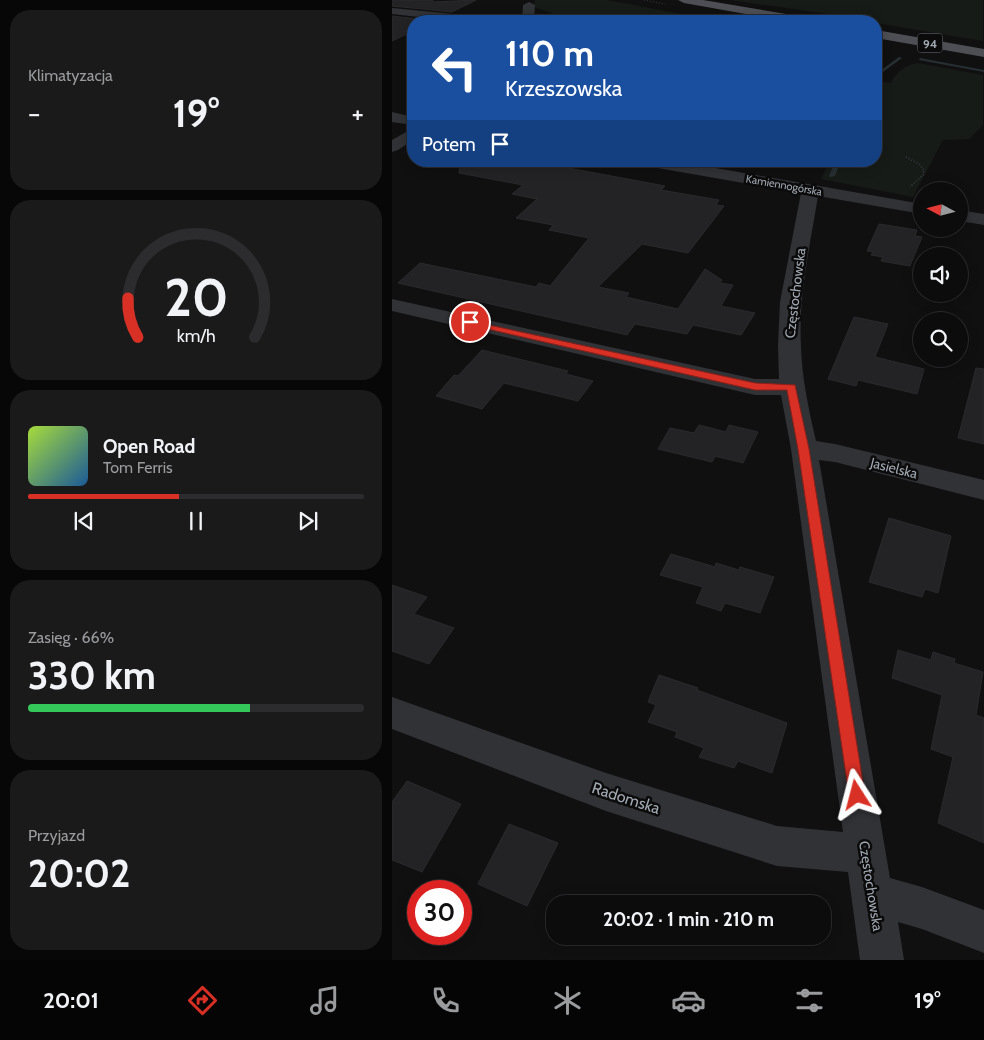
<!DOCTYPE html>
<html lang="pl">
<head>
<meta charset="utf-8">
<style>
	:root { --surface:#0c0c0d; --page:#1a1a1b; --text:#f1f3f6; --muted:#9a9b9d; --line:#2c2c2e; --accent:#d93025 }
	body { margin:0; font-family:Cabin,sans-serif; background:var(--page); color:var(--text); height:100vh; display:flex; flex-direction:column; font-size:19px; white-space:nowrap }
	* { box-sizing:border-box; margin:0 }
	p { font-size:16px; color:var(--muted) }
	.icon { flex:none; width:28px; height:28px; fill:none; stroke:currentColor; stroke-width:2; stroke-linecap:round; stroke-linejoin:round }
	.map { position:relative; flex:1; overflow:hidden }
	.sheet { display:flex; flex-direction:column; gap:10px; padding:10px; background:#070707; width:392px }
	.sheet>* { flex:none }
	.top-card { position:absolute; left:15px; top:15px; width:475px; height:152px; border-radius:20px; box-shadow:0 2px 12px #0003,0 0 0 1px var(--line); background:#1a4fa0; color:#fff; overflow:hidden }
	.needle { width:32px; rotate:277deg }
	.controls { position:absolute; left:521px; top:182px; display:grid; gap:10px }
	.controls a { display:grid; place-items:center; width:55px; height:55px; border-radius:50%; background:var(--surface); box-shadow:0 2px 12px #0003,0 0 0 1px var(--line); font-size:25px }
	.speed { position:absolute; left:15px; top:880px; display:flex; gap:10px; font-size:25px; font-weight:700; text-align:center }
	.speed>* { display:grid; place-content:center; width:65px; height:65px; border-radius:50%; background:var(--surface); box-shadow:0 2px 12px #0003,0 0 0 1px var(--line); line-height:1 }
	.speed .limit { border:8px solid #d22; background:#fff; color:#111 }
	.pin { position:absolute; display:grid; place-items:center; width:42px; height:42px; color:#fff; margin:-21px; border:2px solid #fff; border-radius:50%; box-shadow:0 1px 5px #0007 }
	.me { position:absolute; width:55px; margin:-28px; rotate:351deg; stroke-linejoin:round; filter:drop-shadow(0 0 4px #0008) }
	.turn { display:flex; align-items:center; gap:18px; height:105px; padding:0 15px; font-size:22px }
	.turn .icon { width:65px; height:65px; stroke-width:2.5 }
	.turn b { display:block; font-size:35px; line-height:42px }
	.then { display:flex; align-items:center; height:48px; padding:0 15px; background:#0003; gap:10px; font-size:19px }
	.big { font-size:38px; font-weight:700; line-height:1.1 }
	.sheet .card { flex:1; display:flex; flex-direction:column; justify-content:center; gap:8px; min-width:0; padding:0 18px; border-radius:20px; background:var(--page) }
	.sheet .dial { align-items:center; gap:0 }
	.dial svg { height:130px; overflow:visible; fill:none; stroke:var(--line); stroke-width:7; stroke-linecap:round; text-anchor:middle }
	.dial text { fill:var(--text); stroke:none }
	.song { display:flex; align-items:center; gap:15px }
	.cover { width:60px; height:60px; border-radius:8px; background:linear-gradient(135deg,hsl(80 70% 55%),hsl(210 70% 35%)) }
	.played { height:5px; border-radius:2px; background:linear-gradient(90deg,var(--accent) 45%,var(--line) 45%) }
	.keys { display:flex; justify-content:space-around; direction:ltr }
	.heat { display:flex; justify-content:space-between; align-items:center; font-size:28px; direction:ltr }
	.charge { height:8px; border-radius:4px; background:linear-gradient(90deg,#34c759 66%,var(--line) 0) }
	.trip { position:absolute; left:154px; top:895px; width:285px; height:50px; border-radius:20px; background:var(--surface); box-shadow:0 2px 12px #0003,0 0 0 1px var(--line); font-weight:700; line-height:50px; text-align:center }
	.tab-bar { display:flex; height:80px; justify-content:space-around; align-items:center; background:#050505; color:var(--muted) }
	.tab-bar .icon { width:35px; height:35px }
	.tab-bar .current { color:var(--accent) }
	.tab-bar b { font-size:22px; color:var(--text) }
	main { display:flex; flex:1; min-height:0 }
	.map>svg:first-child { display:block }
</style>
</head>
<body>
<main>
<section class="sheet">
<div class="card"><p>Klimatyzacja</p>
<div class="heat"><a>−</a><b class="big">19°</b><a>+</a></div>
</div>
<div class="card dial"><svg viewBox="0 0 100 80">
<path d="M14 69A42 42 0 1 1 86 69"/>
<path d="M14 69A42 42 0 0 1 8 45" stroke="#d93025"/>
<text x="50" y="56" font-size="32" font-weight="700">20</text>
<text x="50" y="72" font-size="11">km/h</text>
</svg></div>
<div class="card">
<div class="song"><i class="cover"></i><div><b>Open Road</b><p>Tom Ferris</p></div></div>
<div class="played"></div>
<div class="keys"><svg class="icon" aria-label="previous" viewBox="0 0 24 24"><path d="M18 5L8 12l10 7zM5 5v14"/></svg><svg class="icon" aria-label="pause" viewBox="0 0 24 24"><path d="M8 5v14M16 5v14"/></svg><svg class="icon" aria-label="next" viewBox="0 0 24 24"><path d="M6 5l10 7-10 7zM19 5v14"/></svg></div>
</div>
<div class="card"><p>Zasięg · 66%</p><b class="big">330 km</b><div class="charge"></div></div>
<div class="card"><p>Przyjazd</p><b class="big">20:02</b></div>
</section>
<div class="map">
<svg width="592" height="960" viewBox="0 0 592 960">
	<rect width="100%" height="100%" fill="#101011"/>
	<path fill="#171b17" d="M 143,0 L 215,0 L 327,21 L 146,21 L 160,13 L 142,7 Z
		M 338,0 L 591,0 L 591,41 L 484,23 L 484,21 Z
		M 526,63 L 591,75 L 591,125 L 577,139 L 551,140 L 521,197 L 429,179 L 438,161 L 484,161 L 484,81 L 499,83 C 504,72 515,64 526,63 Z"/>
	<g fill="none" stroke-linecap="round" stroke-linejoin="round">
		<path fill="#272f33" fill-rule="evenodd" d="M 507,57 L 510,58 L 484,77 L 484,74 Z
			M 528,58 L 592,70 L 592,72 L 527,60 Z
			M 443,161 L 449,161 L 443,176 L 438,177 L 437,176 Z"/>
	</g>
	<path fill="#232325" stroke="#2a2a2d" d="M 0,0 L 41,0 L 40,2 L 84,0 L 60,12 L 0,6 Z
		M 0,16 L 42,21 L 21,21 L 21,31 L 0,41 Z
		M 69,161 L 139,161 L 273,186 L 269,190 L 327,200 L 324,205 L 332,206 L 296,253 L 250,244 L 206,287 L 237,293 L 234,297 L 286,309 L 313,269 L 330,280 L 328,283 L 341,285 L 329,306 L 363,313 L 349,335 L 301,325 L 295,334 L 243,324 L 235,335 L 6,283 L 28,263 L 144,287 L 147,283 L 158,286 L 197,238 L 157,230 L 161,225 L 124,218 L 145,199 L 120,194 L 131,185 L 67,173 Z
		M 487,224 L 525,230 L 523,236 L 530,237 L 518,266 L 489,261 L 491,257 L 479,255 L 481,252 L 475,251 Z
		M 462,317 L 496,324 L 483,357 L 532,369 L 525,394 L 466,380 L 464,386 L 436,379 Z
		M 90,350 L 176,371 L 174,374 L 201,381 L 186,401 L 112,383 L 90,409 L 44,396 L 62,375 L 66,376 Z
		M 584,368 L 592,369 L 592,444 L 566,438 Z
		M 307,425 L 334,432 L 337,425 L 366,432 L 351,463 L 323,456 L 320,462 L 266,449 L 278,428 L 302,433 Z
		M 497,518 L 559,536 L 546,593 L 533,589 L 530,597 L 477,582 Z
		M 279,554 L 323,567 L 324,563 L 347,570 L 348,567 L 382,577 L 368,613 L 333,603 L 329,611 L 304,603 L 311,587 L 268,575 Z
		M 0,585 L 35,597 L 22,614 L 62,628 L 37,664 L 0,651 Z
		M 506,650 L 539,660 L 541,652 L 563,659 L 562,663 L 591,672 L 584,715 L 592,718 L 592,843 L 546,823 L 561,757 L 539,749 L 550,695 L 500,678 Z
		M 267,675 L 306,688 L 305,690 L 395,723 L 380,773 L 346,761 L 342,768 L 307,757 L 312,748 L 283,737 L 285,732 L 256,722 L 264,705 L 256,702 Z
		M 15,781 L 69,804 L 30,872 L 0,860 L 0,802 Z
		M 117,824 L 166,843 L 135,906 L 86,884 Z"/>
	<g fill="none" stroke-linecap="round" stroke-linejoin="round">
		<path stroke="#37393d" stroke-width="1" stroke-dasharray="1 2" stroke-linecap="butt" d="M 252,0 L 273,4
			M 484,64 L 491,53"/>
		<path stroke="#37393d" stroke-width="2" stroke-dasharray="1 2" stroke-linecap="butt" d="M 514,157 L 527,164 L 532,170 L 531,175 L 518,187
			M 206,161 L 232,166"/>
		<path fill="#313236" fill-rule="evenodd" d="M 137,2 L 143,5 L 142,21 L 130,21 L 131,5 Z
			M 0,8 L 92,17 L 98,21 L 62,21 L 0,14 Z
			M 0,112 L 21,117 L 21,125 L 0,122 Z
			M 21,128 L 21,140 L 6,150 L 0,152 L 0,140 Z
			M 246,161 L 284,161 L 530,204 L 530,214 L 426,196 C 418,246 406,297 409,347 C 410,380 417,410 424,441 L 443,444 L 592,480 L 592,500 L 443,462 L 427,460 L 498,878 L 530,887 L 592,910 L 592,953 L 530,929 L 506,922 L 512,960 L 468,960 L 456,872 L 385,866 L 214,811 L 0,729 L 0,697 L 214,773 L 385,826 L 451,832 L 399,449 L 389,395 L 363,395 L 0,311 L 0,299 L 363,379 L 387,379 L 386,346 L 388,302 L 409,193 L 254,166 L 248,165 Z
			M 568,210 L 592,214 L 592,225 L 568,221 Z"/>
		<path fill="#4d4f54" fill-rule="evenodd" d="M 286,0 L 311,0 L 412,17 L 418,21 L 393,21 L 292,3 Z
			M 484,30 L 592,49 L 592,57 L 484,38 Z"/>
	</g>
	<path fill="#d93025" stroke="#8d1f18" d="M 74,320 L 363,383 L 403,385 L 417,449 L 473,795 L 471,801 L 465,803 L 460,801 L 457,795 L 406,449 L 395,390 L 363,390 L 78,325 L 74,324 Z"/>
	<g text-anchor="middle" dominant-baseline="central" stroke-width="5" stroke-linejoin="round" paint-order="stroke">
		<g font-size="11" fill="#a2a8b1" stroke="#0b0b0c">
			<text transform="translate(392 185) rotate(10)">Kamiennogórska</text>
		</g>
		<rect fill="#0b0b0c" stroke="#757980" stroke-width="1" x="525.5" y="33.5" width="25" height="19" rx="4"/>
		<g font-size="12" font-weight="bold" fill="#a2a8b1">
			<text x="538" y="43">94</text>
		</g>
		<g font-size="14" fill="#a2a8b1" stroke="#0b0b0c">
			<text transform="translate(403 293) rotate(-83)">Częstochowska</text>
			<text transform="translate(502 468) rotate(14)">Jasielska</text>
			<text transform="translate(479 886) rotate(81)">Częstochowska</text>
		</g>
		<g font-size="16" fill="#a2a8b1" stroke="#0b0b0c">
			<text transform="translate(234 798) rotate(18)">Radomska</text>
		</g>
	</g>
</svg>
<div class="controls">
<a><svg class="needle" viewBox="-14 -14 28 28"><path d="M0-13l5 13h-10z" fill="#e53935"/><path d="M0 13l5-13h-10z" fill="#9a9b9d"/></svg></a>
<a><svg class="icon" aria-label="sound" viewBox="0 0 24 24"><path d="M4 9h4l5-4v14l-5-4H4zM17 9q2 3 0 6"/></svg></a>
<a><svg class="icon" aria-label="search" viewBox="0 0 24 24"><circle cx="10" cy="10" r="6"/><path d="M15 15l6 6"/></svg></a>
</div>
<div class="speed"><div class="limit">30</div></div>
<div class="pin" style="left:78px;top:322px;background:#d93025"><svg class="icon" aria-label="arrive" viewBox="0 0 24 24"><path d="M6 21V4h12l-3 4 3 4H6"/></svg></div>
<svg class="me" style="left:465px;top:795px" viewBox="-20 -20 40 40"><path d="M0-17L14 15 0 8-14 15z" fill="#d93025" stroke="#fff" stroke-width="4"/></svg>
<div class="trip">20:02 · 1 min · 210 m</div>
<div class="top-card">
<div class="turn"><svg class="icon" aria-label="left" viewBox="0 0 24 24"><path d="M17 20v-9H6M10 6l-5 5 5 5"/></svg><div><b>110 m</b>Krzeszowska</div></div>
<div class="then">Potem<svg class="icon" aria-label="arrive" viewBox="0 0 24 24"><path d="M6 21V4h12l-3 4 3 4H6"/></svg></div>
</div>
</div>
</main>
<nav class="tab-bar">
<b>20:01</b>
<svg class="icon current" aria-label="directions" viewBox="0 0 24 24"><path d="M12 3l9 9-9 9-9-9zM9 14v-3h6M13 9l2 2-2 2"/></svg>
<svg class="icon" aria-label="music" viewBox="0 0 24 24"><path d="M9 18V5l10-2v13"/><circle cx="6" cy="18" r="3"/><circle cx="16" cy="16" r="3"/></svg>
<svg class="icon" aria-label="phone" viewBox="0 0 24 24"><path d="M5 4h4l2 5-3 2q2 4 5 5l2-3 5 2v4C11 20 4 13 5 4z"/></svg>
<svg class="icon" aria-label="climate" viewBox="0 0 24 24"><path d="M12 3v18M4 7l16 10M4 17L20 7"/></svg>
<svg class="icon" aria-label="car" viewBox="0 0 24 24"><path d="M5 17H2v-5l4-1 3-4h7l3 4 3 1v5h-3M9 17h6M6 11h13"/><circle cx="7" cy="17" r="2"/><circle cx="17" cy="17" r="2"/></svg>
<svg class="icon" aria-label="filters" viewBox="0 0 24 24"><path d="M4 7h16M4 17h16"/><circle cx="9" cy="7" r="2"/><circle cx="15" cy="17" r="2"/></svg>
<b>19°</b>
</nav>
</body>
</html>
